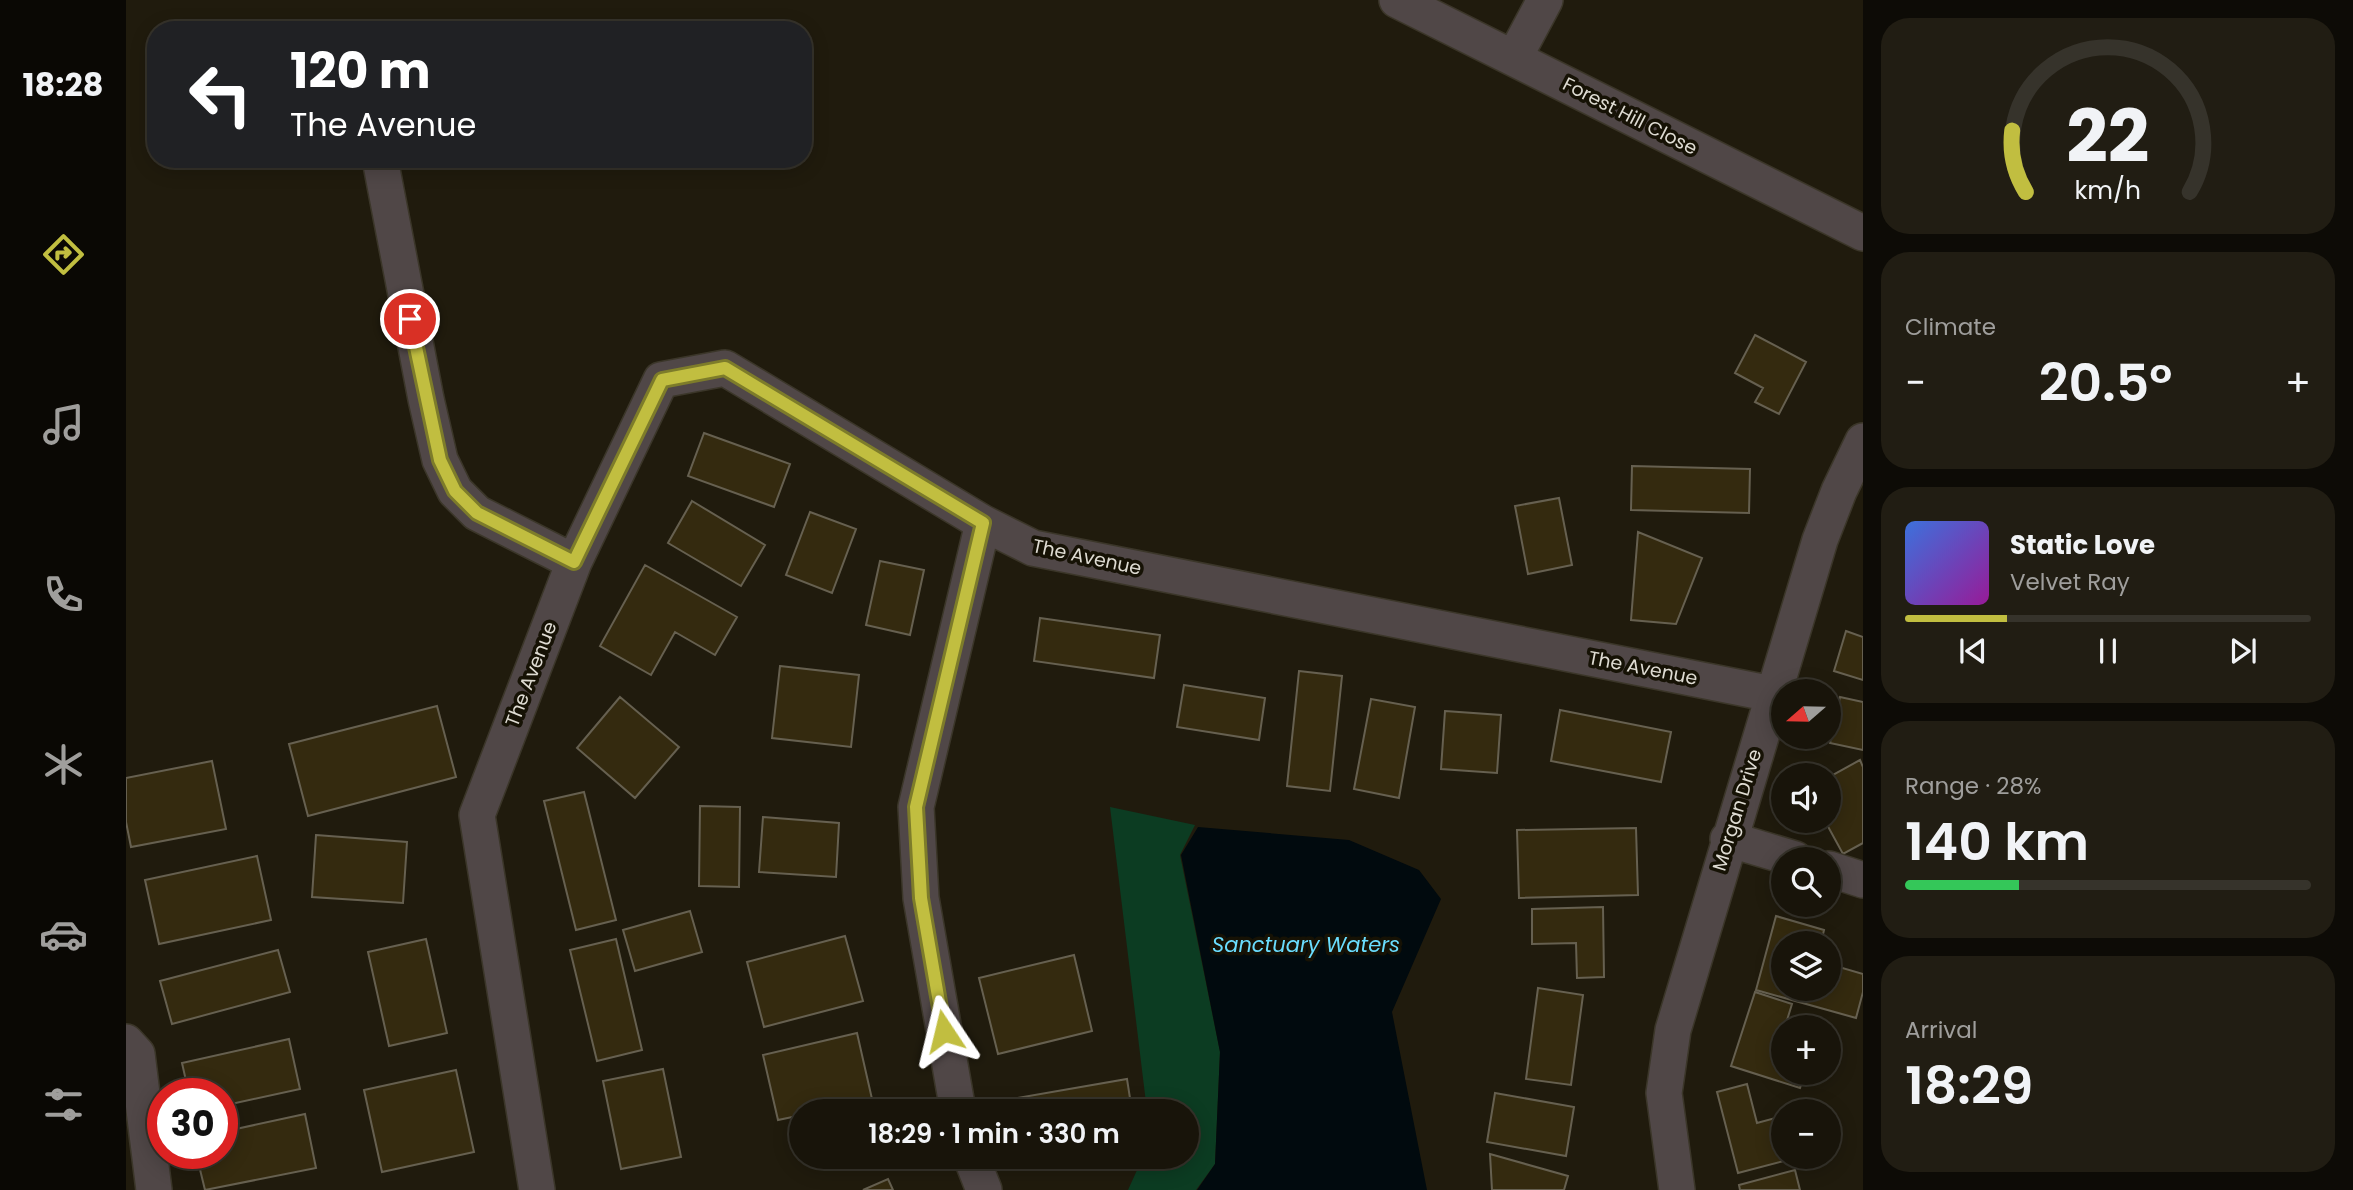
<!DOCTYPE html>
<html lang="en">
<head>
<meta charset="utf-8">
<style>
	:root { --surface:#18140a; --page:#211d13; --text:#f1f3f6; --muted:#9f9e9c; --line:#36332b; --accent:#c1be40 }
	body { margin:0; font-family:Poppins,sans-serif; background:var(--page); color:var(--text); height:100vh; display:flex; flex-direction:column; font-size:26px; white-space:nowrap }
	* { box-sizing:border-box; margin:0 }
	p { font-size:23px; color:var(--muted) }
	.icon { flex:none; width:38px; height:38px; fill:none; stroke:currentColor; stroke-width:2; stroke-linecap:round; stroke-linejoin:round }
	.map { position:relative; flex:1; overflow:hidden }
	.panel { display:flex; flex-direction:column; gap:18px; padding:18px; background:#0d0b06; width:490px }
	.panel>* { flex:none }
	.guide { position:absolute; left:21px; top:21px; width:665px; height:147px; border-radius:28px; box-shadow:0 4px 18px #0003,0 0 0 2px var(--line); background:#202124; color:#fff; overflow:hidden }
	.needle { width:46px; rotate:250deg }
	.tools { position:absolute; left:1645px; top:679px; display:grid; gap:14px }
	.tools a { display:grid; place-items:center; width:70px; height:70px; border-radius:50%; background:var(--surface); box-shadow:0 4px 18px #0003,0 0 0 2px var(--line); font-size:35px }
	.speed { position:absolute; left:21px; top:1078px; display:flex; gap:14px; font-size:35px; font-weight:700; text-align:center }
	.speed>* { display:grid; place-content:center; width:91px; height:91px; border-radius:50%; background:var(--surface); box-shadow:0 4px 18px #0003,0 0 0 2px var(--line); line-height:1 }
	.speed .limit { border:10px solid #d22; background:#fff; color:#111 }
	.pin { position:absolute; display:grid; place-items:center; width:60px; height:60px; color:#fff; margin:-30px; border:4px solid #fff; border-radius:50%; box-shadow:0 2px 7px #0007 }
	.me { position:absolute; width:77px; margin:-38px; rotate:350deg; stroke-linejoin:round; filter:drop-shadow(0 0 5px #0008) }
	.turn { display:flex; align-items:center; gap:24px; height:147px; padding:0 28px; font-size:32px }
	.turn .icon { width:91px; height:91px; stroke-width:2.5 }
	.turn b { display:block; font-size:49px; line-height:60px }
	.big { font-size:52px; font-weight:600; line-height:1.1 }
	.panel .tile { flex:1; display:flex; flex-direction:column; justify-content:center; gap:10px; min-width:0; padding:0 24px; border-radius:28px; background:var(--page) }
	.panel .dial { align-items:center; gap:0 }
	.dial svg { height:182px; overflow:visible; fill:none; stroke:var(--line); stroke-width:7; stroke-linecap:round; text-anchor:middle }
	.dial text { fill:var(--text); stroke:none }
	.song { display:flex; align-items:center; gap:21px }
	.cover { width:84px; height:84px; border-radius:10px; background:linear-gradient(135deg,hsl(220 70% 55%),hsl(300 70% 35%)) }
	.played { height:7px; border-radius:4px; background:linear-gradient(90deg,var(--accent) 25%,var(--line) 25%) }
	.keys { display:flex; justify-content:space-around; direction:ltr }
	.heat { display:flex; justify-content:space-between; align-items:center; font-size:38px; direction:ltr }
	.charge { height:10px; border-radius:5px; background:linear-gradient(90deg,#34c759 28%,var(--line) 0) }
	.trip { position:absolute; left:663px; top:1099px; width:410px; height:70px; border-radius:35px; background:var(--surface); box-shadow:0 4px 18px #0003,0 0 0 2px var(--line); font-weight:600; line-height:70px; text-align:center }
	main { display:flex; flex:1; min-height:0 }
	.menu { display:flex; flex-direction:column; width:126px; justify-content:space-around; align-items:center; background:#0a0804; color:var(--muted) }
	.menu .icon { width:49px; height:49px }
	.menu .current { color:var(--accent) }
	.menu b { font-size:32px; color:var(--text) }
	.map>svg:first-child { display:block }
</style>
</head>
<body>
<main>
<nav class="menu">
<b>18:28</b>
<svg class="icon current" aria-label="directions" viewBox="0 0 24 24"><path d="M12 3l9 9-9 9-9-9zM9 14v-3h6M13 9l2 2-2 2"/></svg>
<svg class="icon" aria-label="music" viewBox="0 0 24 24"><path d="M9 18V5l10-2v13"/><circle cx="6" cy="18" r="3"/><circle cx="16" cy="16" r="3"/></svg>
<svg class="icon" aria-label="phone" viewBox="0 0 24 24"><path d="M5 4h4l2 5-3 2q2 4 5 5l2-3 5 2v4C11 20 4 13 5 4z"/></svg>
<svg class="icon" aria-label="climate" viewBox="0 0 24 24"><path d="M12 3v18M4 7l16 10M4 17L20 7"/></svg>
<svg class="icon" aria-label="car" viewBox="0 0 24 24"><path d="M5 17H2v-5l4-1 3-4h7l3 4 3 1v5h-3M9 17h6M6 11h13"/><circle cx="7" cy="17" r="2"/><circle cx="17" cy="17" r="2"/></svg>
<svg class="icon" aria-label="filters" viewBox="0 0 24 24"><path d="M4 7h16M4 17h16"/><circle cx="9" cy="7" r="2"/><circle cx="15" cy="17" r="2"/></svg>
</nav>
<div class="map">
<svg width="1737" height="1190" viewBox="0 0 1737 1190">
	<rect width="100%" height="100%" fill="#201b0d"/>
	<path fill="#0c3c22" d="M 984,807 L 1069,825 L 1054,855 L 1094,1052 L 1089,1164 L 1070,1190 L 1002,1190 L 1017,1157 L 1060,1157 L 1060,1111 L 1021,1111 Z"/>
	<path fill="#010a0e" d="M 1072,827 L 1223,840 L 1293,870 L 1315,899 L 1266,1012 L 1301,1190 L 1071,1190 L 1089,1164 L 1094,1052 L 1055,855 Z"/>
	<path fill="#342a0f" stroke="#666050" stroke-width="2" d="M 1629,335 L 1680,362 L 1653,414 L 1629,402 L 1637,388 L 1609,373 Z
		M 578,433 L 664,464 L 648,507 L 562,476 Z
		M 1506,466 L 1624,469 L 1623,513 L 1505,510 Z
		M 1433,498 L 1446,565 L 1402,574 L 1389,506 Z
		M 566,501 L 639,545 L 615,586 L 542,543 Z
		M 684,512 L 730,529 L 706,593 L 660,575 Z
		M 1512,532 L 1576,558 L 1550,624 L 1505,620 Z
		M 754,561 L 798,570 L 784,635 L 740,625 Z
		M 519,565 L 611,617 L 589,655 L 549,632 L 525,675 L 474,646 Z
		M 914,618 L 1034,635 L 1028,678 L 908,661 Z
		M 1720,631 L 1737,637 L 1737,680 L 1708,671 Z
		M 654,666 L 733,675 L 725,747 L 646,738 Z
		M 1173,671 L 1216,676 L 1204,791 L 1161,786 Z
		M 1058,685 L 1139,698 L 1133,740 L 1051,727 Z
		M 494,697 L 553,747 L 509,798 L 451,748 Z
		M 1714,697 L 1737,702 L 1737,750 L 1704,743 Z
		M 1245,699 L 1289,707 L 1273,798 L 1228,789 Z
		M 311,706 L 330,777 L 182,816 L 163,744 Z
		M 1434,710 L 1545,732 L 1535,782 L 1425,761 Z
		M 1319,711 L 1375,715 L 1371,773 L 1315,769 Z
		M 1734,760 L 1737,767 L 1737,843 L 1717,854 L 1699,821 L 1703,821 L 1703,777 Z
		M 86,761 L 100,829 L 5,847 L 0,822 L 0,778 Z
		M 458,792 L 490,920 L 450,930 L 418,801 Z
		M 574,806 L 614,807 L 613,887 L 573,886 Z
		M 637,817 L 713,823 L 710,877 L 633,872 Z
		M 1510,828 L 1512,895 L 1393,898 L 1391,830 Z
		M 190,835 L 281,842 L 277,903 L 186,897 Z
		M 131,856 L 145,920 L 33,944 L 19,880 Z
		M 1477,907 L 1478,977 L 1451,978 L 1450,943 L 1406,944 L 1406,909 Z
		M 564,911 L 576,952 L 509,971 L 497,930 Z
		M 1650,916 L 1698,930 L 1695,943 L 1657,943 L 1657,989 L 1703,989 L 1703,964 L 1737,974 L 1737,992 L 1730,1018 L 1630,990 Z
		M 719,936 L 737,1001 L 638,1027 L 621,962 Z
		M 300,939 L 321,1033 L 263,1046 L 242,952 Z
		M 490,939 L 516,1050 L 471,1061 L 444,950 Z
		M 152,950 L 164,992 L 46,1024 L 34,981 Z
		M 948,955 L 966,1031 L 872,1054 L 853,978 Z
		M 1412,988 L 1457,995 L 1445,1085 L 1400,1079 Z
		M 1629,992 L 1666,1004 L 1654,1043 L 1657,1044 L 1657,1073 L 1679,1073 L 1674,1088 L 1605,1066 Z
		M 731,1033 L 746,1099 L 691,1111 L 676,1111 L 676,1115 L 652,1120 L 637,1055 Z
		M 163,1039 L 174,1089 L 96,1106 L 96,1094 L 63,1094 L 56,1063 Z
		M 537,1069 L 555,1157 L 495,1169 L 477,1081 Z
		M 330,1070 L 348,1152 L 256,1172 L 238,1090 Z
		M 1001,1079 L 1006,1111 L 888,1111 L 886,1099 Z
		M 1621,1084 L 1631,1123 L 1657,1116 L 1657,1157 L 1673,1157 L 1612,1173 L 1591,1092 Z
		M 1369,1093 L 1448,1107 L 1440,1156 L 1361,1142 Z
		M 179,1114 L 190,1168 L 79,1190 L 70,1153 L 96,1153 L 96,1132 Z
		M 1364,1154 L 1442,1176 L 1438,1190 L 1366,1190 Z
		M 896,1157 L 960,1157 L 898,1167 Z
		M 1669,1170 L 1674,1190 L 1614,1190 L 1613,1185 Z
		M 762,1179 L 767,1190 L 737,1190 Z"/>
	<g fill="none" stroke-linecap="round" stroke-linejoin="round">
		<defs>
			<path id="minor" d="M 1271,0 L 1737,233
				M 1388,58 L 1419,0
				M 254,159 L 300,399 L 314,460 L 329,491 L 351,513 L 448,562
				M 1602,839 L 1669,859
				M 1703,869 L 1737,880
				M 0,1042 L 11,1054 L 28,1190
				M 832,1111 L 795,898 L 790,807 L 857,523
				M 845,1157 L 858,1190
				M 411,1190 L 351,815 L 448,562 L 535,380 L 599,368 L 857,523 L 907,548 L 1646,694
				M 1551,1190 L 1538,1093 L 1547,1030 L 1694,540 L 1713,491 L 1737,441"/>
		</defs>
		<use href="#minor" stroke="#3b3629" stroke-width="38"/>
		<use href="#minor" stroke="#504747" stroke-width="35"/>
	</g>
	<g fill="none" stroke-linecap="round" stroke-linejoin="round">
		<defs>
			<path id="route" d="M 284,319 L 314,460 L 329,491 L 351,513 L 448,562 L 536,380 L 599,368 L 857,523 L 790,807 L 795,898 L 818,1031"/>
		</defs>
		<use href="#route" stroke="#7d7c2a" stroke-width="18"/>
		<use href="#route" stroke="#c1be40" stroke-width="12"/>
	</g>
	<g text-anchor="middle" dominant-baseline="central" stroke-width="7" stroke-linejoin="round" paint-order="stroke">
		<g font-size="19" fill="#dedbd2" stroke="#161205">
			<text transform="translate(1504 116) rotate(27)">Forest Hill Close</text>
			<text transform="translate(961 557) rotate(12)">The Avenue</text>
			<text transform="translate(1517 668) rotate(11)">The Avenue</text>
			<text transform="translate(405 674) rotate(-69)">The Avenue</text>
			<text transform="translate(1611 810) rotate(-73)">Morgan Drive</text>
		</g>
		<g font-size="21" font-style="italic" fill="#6addfe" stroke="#161205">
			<text x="1180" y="944">Sanctuary Waters</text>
		</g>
	</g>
</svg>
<div class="tools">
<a><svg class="needle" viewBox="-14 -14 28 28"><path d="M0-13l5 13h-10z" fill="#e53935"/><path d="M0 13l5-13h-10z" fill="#9f9e9c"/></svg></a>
<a><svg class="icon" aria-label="sound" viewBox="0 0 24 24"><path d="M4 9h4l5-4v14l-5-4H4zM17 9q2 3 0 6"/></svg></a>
<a><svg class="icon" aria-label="search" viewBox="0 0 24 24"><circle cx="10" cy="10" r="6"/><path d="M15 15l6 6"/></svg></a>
<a><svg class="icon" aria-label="layers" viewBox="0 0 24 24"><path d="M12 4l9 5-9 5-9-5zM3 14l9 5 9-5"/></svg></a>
<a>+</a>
<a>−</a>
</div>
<div class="speed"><div class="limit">30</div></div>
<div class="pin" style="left:284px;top:319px;background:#d93025"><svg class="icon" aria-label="arrive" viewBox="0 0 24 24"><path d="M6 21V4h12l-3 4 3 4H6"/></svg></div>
<svg class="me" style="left:818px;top:1031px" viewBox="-20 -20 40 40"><path d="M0-17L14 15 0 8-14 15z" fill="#c1be40" stroke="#fff" stroke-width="4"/></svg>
<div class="trip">18:29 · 1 min · 330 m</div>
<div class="guide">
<div class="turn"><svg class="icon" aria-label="left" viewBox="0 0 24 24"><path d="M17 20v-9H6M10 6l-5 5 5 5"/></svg><div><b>120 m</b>The Avenue</div></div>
</div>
</div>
<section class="panel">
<div class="tile dial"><svg viewBox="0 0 100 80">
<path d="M14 69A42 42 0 1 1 86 69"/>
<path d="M14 69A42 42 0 0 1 8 42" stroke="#c1be40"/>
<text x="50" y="56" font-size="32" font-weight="700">22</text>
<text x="50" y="72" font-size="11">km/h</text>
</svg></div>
<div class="tile"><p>Climate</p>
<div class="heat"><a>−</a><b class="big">20.5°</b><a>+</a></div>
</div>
<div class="tile">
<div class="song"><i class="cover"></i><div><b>Static Love</b><p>Velvet Ray</p></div></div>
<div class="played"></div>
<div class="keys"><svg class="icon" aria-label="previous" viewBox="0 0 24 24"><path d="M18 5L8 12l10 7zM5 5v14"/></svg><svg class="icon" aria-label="pause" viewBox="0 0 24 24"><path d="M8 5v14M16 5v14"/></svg><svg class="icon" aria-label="next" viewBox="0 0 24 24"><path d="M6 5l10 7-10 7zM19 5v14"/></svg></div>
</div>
<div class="tile"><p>Range · 28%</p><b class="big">140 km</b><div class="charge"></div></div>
<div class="tile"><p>Arrival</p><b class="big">18:29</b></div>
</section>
</main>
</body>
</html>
